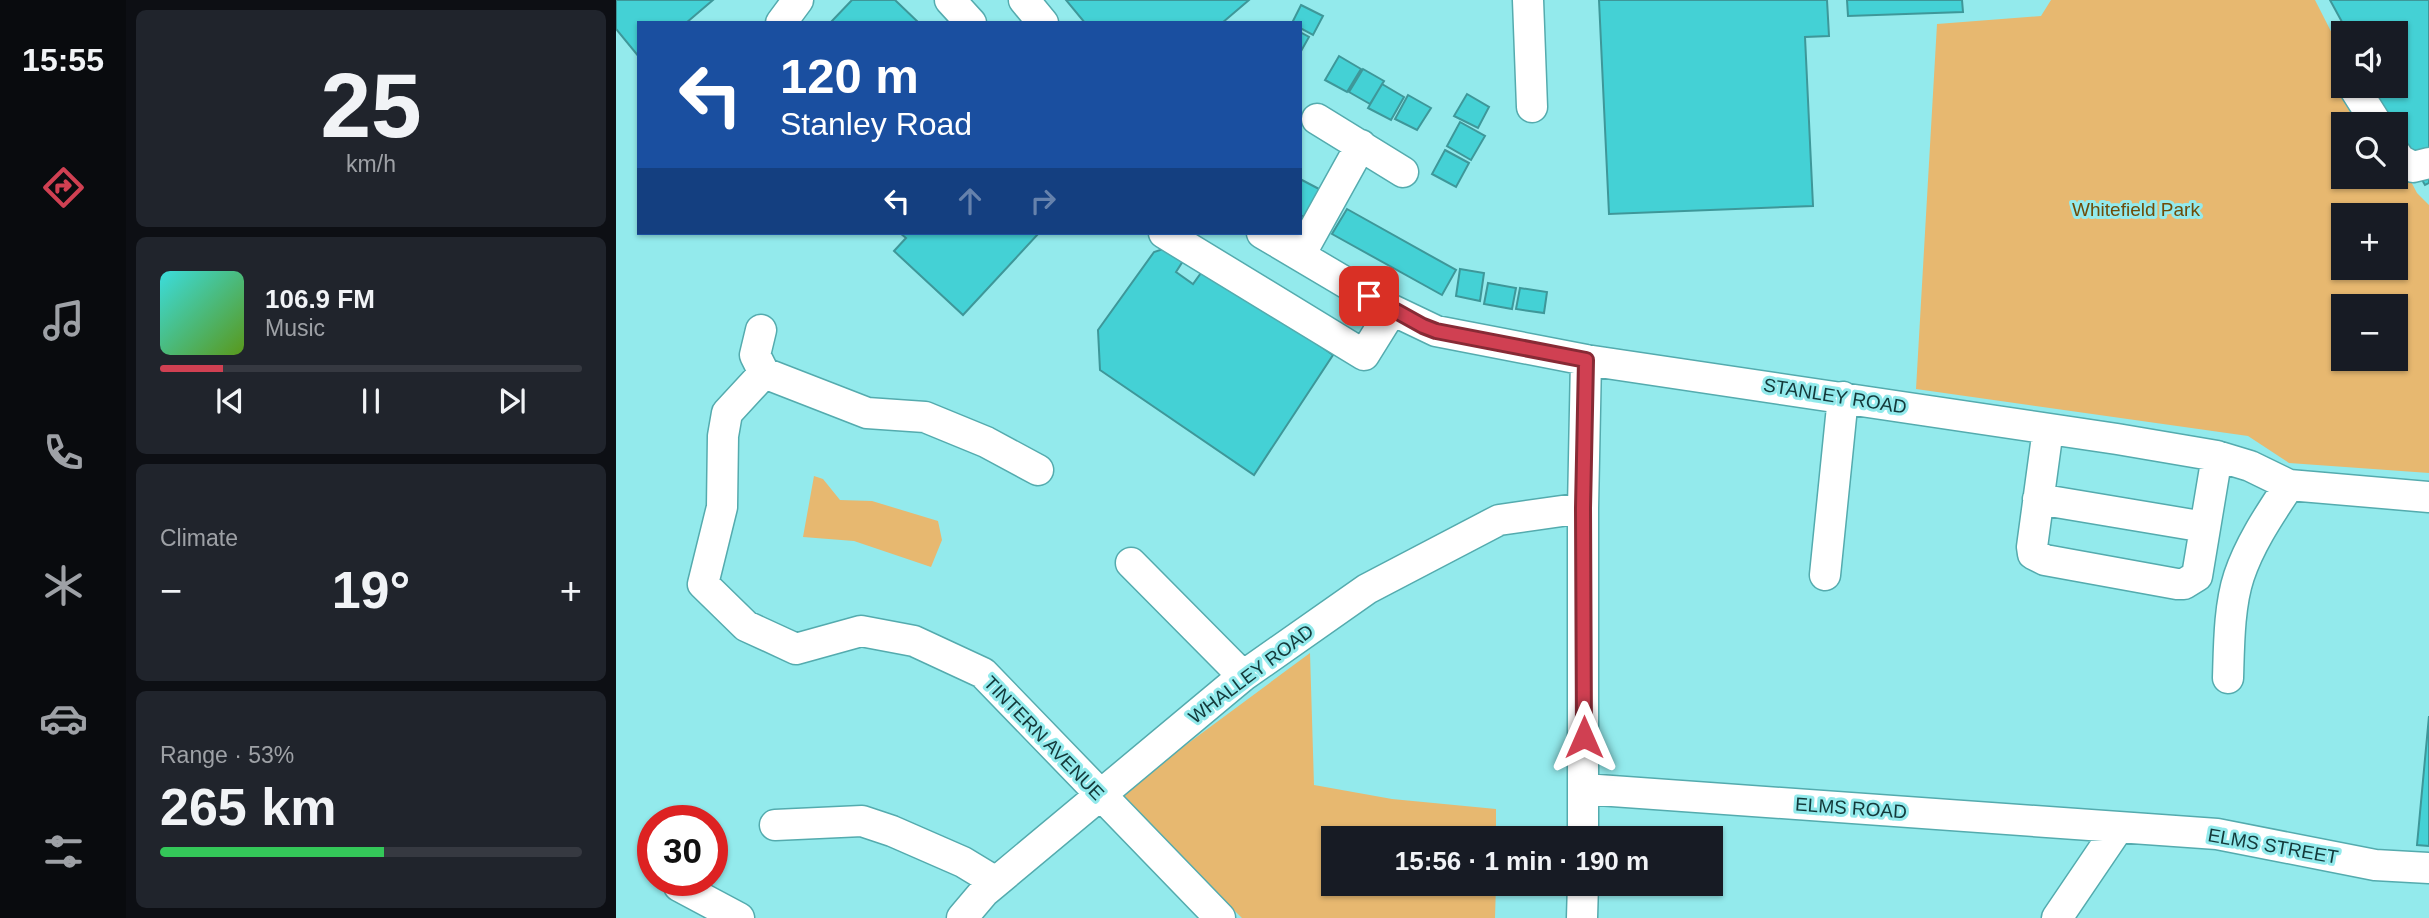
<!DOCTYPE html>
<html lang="en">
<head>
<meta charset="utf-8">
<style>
	:root { --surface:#171b24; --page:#20242c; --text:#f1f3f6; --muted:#9ea1a6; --line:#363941; --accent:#d04052 }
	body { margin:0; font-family:Arial,sans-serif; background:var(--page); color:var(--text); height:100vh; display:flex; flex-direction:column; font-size:26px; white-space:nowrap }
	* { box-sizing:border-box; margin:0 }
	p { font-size:23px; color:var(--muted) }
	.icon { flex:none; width:38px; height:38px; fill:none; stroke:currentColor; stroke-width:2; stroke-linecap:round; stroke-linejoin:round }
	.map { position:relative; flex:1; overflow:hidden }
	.panel { display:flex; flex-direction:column; gap:10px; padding:10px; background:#0d0f14; width:490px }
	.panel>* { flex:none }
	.hud { position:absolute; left:21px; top:21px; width:665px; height:214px; border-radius:0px; box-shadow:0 2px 5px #0004; background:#1a4fa0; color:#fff; overflow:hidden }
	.tools { position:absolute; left:1715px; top:21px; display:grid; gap:14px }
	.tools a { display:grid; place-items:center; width:77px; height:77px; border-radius:0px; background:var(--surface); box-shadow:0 2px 5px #0004; font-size:35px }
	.speed { position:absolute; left:21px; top:805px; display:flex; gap:14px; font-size:35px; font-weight:700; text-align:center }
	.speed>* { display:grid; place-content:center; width:91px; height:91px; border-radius:50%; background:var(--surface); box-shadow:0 2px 5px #0004; line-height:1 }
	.speed .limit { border:10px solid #d22; background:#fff; color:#111 }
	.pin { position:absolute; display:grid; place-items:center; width:60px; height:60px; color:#fff; margin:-30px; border-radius:14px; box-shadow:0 4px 10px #0006 }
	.me { position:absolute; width:77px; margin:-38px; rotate:0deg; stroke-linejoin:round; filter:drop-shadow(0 0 5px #0008) }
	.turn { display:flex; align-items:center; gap:24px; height:147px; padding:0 28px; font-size:32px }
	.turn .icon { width:91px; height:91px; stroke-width:2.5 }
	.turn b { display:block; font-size:49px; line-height:60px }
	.lanes { display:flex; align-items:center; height:66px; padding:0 28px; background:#0003; justify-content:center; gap:35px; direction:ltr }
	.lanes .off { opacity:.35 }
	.big { font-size:52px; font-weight:700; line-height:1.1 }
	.panel .tile { flex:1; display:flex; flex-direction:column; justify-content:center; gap:10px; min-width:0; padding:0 24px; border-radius:10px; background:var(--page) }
	.panel .dial { align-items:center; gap:0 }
	.dial b { font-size:91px; line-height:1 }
	.song { display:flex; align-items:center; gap:21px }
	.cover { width:84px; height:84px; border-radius:10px; background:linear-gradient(135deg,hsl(180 70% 55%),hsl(90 70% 35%)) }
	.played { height:7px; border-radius:4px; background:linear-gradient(90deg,var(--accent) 15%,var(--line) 15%) }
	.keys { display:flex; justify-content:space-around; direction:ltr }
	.heat { display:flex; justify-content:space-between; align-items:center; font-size:38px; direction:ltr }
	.charge { height:10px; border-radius:5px; background:linear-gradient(90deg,#34c759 53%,var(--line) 0) }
	.trip { position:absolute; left:705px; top:826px; width:402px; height:70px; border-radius:0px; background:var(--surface); box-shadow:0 2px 5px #0004; font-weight:700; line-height:70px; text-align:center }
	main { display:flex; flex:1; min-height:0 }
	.tabs { display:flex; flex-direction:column; width:126px; justify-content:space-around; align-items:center; background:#090b0e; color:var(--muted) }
	.tabs .icon { width:49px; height:49px }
	.tabs .on { color:var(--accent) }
	.tabs b { font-size:32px; color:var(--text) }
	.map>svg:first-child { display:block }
</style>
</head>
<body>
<main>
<nav class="tabs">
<b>15:55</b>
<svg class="icon on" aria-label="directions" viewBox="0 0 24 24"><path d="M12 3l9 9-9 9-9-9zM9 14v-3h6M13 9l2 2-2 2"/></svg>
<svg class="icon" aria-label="music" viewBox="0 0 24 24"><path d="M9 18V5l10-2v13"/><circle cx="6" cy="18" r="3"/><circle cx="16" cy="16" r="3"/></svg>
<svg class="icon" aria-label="phone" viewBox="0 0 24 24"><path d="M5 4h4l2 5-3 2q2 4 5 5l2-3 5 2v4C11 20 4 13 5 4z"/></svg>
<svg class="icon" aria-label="climate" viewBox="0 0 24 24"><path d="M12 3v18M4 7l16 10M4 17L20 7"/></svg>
<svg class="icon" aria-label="car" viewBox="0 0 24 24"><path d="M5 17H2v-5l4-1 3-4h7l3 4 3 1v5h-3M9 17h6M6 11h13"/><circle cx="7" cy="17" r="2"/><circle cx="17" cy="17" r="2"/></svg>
<svg class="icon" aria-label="filters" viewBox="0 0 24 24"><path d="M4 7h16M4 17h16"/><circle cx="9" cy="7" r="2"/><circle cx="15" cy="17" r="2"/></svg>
</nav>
<section class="panel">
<div class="tile dial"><b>25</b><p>km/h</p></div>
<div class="tile">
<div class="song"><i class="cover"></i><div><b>106.9 FM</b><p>Music</p></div></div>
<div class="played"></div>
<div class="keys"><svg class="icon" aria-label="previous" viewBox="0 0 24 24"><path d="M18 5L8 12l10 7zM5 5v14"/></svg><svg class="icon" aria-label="pause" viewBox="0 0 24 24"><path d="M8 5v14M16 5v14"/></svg><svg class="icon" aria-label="next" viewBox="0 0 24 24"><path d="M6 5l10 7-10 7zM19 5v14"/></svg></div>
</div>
<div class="tile"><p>Climate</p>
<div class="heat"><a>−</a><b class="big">19°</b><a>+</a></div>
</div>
<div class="tile"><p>Range · 53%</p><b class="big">265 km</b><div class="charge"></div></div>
</section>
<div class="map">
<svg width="1813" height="918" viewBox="0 0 1813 918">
	<rect width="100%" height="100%" fill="#93eaec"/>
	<path fill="#e7b870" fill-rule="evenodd" d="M 1435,0 L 1699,0 L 1727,55 L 1727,86 L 1764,124 L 1727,124 L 1727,177 L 1780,177 L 1780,153 L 1801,193 L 1813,205 L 1813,473 L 1673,463 L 1632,436 L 1300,389 L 1321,24 L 1425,16 ZM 1727,215 L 1780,215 L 1780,268 L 1727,268 ZM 1727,306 L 1780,306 L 1780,359 L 1727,359 Z
		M 198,476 L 207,479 L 224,500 L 256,501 L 322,521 L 326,540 L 315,567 L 238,541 L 187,537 Z
		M 694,653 L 698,785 L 776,799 L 880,809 L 880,838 L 718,838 L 718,884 L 880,884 L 879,918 L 626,918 L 514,809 L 508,796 L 513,787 Z"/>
	<path fill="#44d1d5" stroke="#3e9799" stroke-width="2" d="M 0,0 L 97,0 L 70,23 L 23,23 L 23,57 L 0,29 Z
		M 236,0 L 279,0 L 303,23 L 214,23 Z
		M 450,0 L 633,0 L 606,23 L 469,23 Z
		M 983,0 L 1211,0 L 1213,36 L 1189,37 L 1197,206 L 993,214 Z
		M 1231,0 L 1346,0 L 1347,12 L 1232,16 Z
		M 1714,0 L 1813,0 L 1813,183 L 1809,185 L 1780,135 L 1780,124 L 1773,124 L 1751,86 L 1780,86 L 1780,33 L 1732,33 Z
		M 685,5 L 707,16 L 697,35 L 684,28 L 684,23 L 676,23 Z
		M 684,32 L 693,37 L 684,53 Z
		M 723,56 L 745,69 L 731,92 L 709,80 Z
		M 747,69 L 768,81 L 754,104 L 733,92 Z
		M 766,84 L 788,97 L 775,120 L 752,108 Z
		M 851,94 L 873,107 L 862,128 L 838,116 Z
		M 792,95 L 815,108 L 801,130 L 779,119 Z
		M 844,122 L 869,136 L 855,160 L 831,146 Z
		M 829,150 L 853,163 L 840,187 L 816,174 Z
		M 684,179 L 705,190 L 690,218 L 684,215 Z
		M 731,209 L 840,270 L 826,295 L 716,234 Z
		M 284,233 L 423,233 L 347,315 L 278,251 L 290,238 Z
		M 547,249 L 567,261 L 560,272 L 577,284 L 590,266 L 717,355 L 638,475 L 484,370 L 482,330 L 538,252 Z
		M 844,269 L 868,273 L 864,301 L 840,296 Z
		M 872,283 L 900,288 L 896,309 L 868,304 Z
		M 904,288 L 931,292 L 928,313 L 900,309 Z
		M 1813,716 L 1813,846 L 1801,845 Z"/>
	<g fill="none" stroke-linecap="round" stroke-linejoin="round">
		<defs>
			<path id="minor" d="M 334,0 L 355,23
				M 408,0 L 427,23
				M 912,0 L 916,107
				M 165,23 L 182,0
				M 1737,86 L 1761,124
				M 701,119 L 787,172
				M 1780,154 L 1784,160 L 1797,167 L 1813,163
				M 548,233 L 748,355 L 776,310
				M 646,233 L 776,310 L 820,331 L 970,360 L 1501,439 L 1601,456 L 1634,466 L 1673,485 L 1813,497
				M 684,255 L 745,145
				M 145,330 L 139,355 L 148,373 L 111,413 L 107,436 L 106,507 L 87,584 L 130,626 L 180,649 L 245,631 L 298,641 L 367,673 L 604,918
				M 148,373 L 251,413 L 309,417 L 370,442 L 422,470
				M 1432,429 L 1416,547 L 1417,554 L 1429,560 L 1561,584 L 1568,584 L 1581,576 L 1601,456
				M 1422,499 L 1589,527
				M 515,563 L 627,676
				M 1209,575 L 1227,397
				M 1612,678 C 1613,646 1613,606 1623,576 C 1634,543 1654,514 1673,485
				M 968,789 L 1601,834 L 1759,865 L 1813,868
				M 159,825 L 246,821 L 276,831 L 347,862 L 380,882
				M 967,838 L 967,508 L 970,360
				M 63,886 L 123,918
				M 346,918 L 368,892 L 627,676 L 751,589 L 883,520 L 967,508
				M 966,918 L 967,884
				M 1441,918 L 1502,828"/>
		</defs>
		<use href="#minor" stroke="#54abae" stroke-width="33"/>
		<use href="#minor" stroke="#fff" stroke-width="30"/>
	</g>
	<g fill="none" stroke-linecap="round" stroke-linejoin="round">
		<defs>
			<path id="route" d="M 753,296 L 807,326 L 820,331 L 970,360 L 967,508 L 968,737"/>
		</defs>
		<use href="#route" stroke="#872a35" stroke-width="18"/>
		<use href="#route" stroke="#d04052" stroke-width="12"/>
	</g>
	<g text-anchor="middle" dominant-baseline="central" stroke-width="6" stroke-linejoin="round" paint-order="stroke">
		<g font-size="19" fill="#6e4c09" stroke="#93eaec">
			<text x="1520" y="209">Whitefield Park</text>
		</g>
		<g font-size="19" fill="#13393a" stroke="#93eaec">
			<text transform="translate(1219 396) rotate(9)">STANLEY ROAD</text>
			<text transform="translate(635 674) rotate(-37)">WHALLEY ROAD</text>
			<text transform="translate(428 738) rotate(46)">TINTERN AVENUE</text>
			<text transform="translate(1235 808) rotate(4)">ELMS ROAD</text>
			<text transform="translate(1657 846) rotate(10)">ELMS STREET</text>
		</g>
	</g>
</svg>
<div class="tools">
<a><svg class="icon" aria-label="sound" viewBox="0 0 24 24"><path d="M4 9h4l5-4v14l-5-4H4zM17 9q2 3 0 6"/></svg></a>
<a><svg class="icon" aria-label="search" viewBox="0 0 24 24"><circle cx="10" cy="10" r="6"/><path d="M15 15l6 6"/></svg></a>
<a>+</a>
<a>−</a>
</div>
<div class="speed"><div class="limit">30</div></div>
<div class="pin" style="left:753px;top:296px;background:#d93025"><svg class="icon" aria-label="arrive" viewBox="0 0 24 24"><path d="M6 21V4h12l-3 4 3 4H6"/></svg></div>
<svg class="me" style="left:968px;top:737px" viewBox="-20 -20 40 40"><path d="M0-17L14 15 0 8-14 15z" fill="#d04052" stroke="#fff" stroke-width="4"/></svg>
<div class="trip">15:56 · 1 min · 190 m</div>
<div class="hud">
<div class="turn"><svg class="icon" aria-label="left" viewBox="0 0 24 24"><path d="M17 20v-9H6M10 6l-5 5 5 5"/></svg><div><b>120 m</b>Stanley Road</div></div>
<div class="lanes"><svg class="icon" aria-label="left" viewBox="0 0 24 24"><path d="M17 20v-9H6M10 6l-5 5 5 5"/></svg><svg class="icon off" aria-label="ahead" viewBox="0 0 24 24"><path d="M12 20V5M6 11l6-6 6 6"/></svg><svg class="icon off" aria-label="right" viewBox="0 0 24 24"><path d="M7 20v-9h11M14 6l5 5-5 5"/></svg></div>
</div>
</div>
</main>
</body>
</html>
